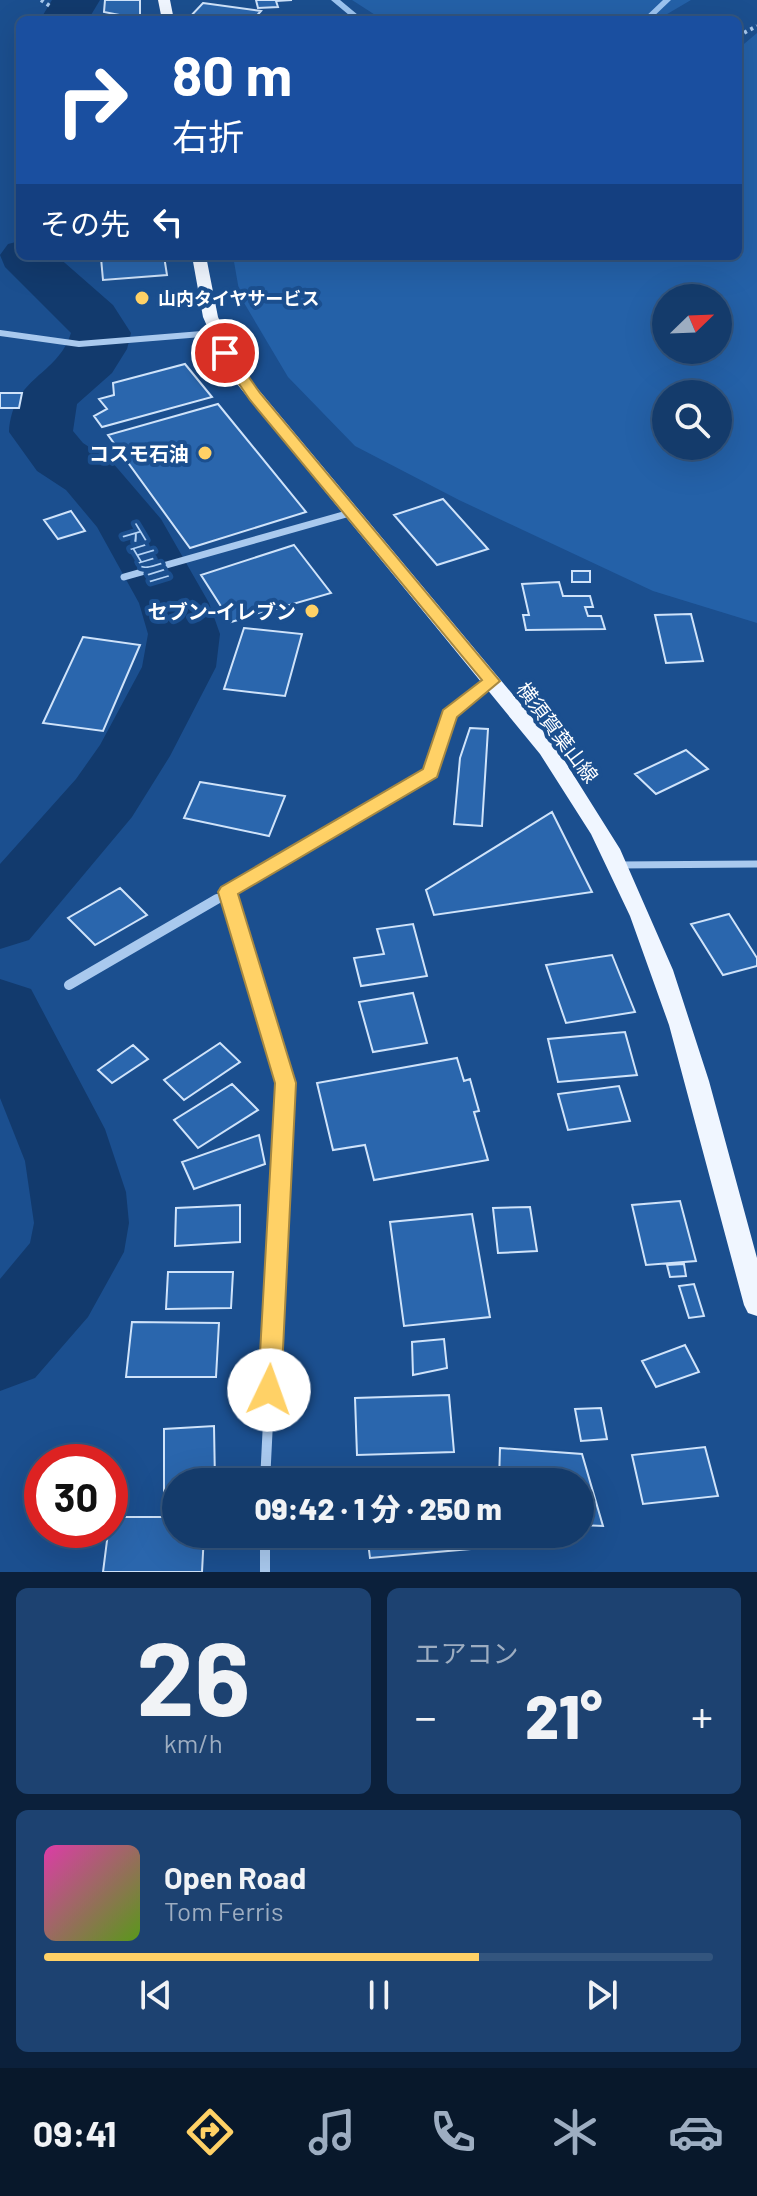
<!DOCTYPE html>
<html lang="ja">
<head>
<meta charset="utf-8">
<style>
	:root { --surface:#143b6b; --page:#1d4271; --text:#f1f3f6; --muted:#9dadc1; --line:#33557e; --accent:#ffd166 }
	body { margin:0; font-family:Barlow,"Noto Sans JP",sans-serif; background:var(--page); color:var(--text); height:100vh; display:flex; flex-direction:column; font-size:30px; white-space:nowrap }
	* { box-sizing:border-box; margin:0 }
	p { font-size:26px; color:var(--muted) }
	.icon { flex:none; width:44px; height:44px; fill:none; stroke:currentColor; stroke-width:2; stroke-linecap:round; stroke-linejoin:round }
	.map { position:relative; height:1572px; overflow:hidden }
	.sheet { display:flex; flex-direction:column; gap:16px; padding:16px; background:#0b203b; flex:1 }
	.sheet>* { flex:none }
	.guide { position:absolute; left:16px; top:16px; width:726px; height:244px; border-radius:12px; box-shadow:0 8px 32px #0002,0 0 0 2px var(--line); background:#1a4fa0; color:#fff; overflow:hidden }
	.needle { width:52px; rotate:67deg }
	.fabs { position:absolute; left:652px; top:284px; display:grid; gap:16px }
	.fabs a { display:grid; place-items:center; width:80px; height:80px; border-radius:50%; background:var(--surface); box-shadow:0 8px 32px #0002,0 0 0 2px var(--line); font-size:40px }
	.speed { position:absolute; left:24px; top:1444px; display:flex; gap:16px; font-size:40px; font-weight:700; text-align:center }
	.speed>* { display:grid; place-content:center; width:104px; height:104px; border-radius:50%; background:var(--surface); box-shadow:0 8px 32px #0002,0 0 0 2px var(--line); line-height:1 }
	.speed .limit { border:12px solid #d22; background:#fff; color:#111 }
	.pin { position:absolute; display:grid; place-items:center; width:68px; height:68px; color:#fff; margin:-34px; border:4px solid #fff; border-radius:50%; box-shadow:0 2px 8px #0007 }
	.me { position:absolute; width:88px; margin:-44px; rotate:3deg; stroke-linejoin:round; filter:drop-shadow(0 0 6px #0008) }
	.turn { display:flex; align-items:center; gap:28px; height:168px; padding:0 24px; font-size:36px }
	.turn .icon { width:104px; height:104px; stroke-width:2.5 }
	.turn b { display:block; font-size:56px; line-height:68px }
	.then { display:flex; align-items:center; height:76px; padding:0 24px; background:#0003; gap:16px; font-size:30px }
	.big { font-size:60px; font-weight:800; line-height:1.1 }
	.sheet .widget { flex:1; display:flex; flex-direction:column; justify-content:center; gap:12px; min-width:0; padding:0 28px; border-radius:12px; background:var(--page) }
	.sheet .dial { align-items:center; gap:0 }
	.dial b { font-size:104px; line-height:1 }
	.song { display:flex; align-items:center; gap:24px }
	.cover { width:96px; height:96px; border-radius:12px; background:linear-gradient(135deg,hsl(320 70% 55%),hsl(90 70% 35%)) }
	.played { height:8px; border-radius:4px; background:linear-gradient(90deg,var(--accent) 65%,var(--line) 65%) }
	.keys { display:flex; justify-content:space-around; direction:ltr }
	.heat { display:flex; justify-content:space-between; align-items:center; font-size:44px; direction:ltr }
	.sheet .tiles { flex:1; display:grid; gap:16px; grid-template-columns:1fr 1fr }
	.widget:last-child { grid-column:span 2 }
	.trip { position:absolute; left:162px; top:1468px; width:432px; height:80px; border-radius:40px; background:var(--surface); box-shadow:0 8px 32px #0002,0 0 0 2px var(--line); font-weight:800; line-height:80px; text-align:center }
	.dock { display:flex; height:128px; justify-content:space-around; align-items:center; background:#08182b; color:var(--muted) }
	.dock .icon { width:56px; height:56px }
	.dock .active { color:var(--accent) }
	.dock b { font-size:36px; color:var(--text) }
	.map>svg:first-child { display:block }
</style>
</head>
<body>
<div class="map">
<svg width="757" height="1572" viewBox="0 0 757 1572">
	<rect width="100%" height="100%" fill="#1b4f8f"/>
	<path fill="#2461a8" fill-rule="evenodd" d="M 352,0 L 691,0 L 657,20 L 383,20 Z
		M 757,33 L 757,623 L 653,591 L 459,500 L 355,446 L 288,377 L 240,296 L 233,256 L 738,256 L 738,49 ZM 666,298 L 718,298 L 718,350 L 666,350 ZM 666,394 L 718,394 L 718,446 L 666,446 Z"/>
	<g fill="none" stroke-linecap="round" stroke-linejoin="round">
		<path fill="#9cc4f0" fill-rule="evenodd" d="M 331,0 L 340,0 L 364,20 L 355,20 Z
			M 663,0 L 671,0 L 650,20 L 642,20 Z"/>
		<path fill="#123a6d" fill-rule="evenodd" d="M 52,0 L 100,0 L 88,20 L 40,20 Z
			M 20,241 L 20,256 L 57,256 L 113,305 L 131,333 L 127,349 L 112,373 L 77,404 L 73,431 L 83,443 L 112,462 L 161,519 L 209,603 L 220,634 L 216,667 L 170,756 L 132,817 L 29,940 L 0,949 L 0,864 L 76,779 L 100,745 L 142,667 L 148,634 L 139,603 L 97,527 L 66,490 L 37,471 L 9,432 C 13,375 57,377 71,333 L 5,267 L 0,255 L 8,244 Z
			M 0,979 L 31,989 L 105,1129 L 126,1192 L 129,1223 L 124,1252 L 88,1317 L 35,1378 L 0,1391 L 0,1279 L 30,1243 L 34,1223 L 25,1161 L 0,1098 Z"/>
	</g>
	<path fill="#2a66ad" stroke="#cfe3fa" stroke-width="2" d="M 105,0 L 140,0 L 140,19 L 104,12 Z
		M 256,0 L 292,0 L 276,1 L 278,7 L 258,8 Z
		M 203,3 L 261,11 L 253,20 L 187,20 Z
		M 164,256 L 167,275 L 103,280 L 101,258 Z
		M 185,364 L 212,397 L 102,427 L 94,416 L 107,409 L 99,399 L 114,395 L 113,383 Z
		M 0,393 L 22,393 L 19,408 L 0,408 Z
		M 218,404 L 306,512 L 190,548 L 108,435 Z
		M 443,499 L 488,549 L 437,565 L 394,515 Z
		M 71,511 L 85,531 L 58,539 L 44,520 Z
		M 294,545 L 331,593 L 231,622 L 201,575 Z
		M 572,571 L 590,571 L 590,582 L 572,582 Z
		M 559,582 L 563,596 L 590,596 L 593,607 L 585,607 L 588,616 L 601,616 L 605,629 L 526,630 L 523,615 L 529,615 L 522,584 Z
		M 691,614 L 703,661 L 666,663 L 655,615 Z
		M 244,628 L 302,634 L 285,696 L 224,689 Z
		M 83,637 L 140,645 L 103,731 L 43,723 Z
		M 470,728 L 488,729 L 482,826 L 454,824 L 460,758 Z
		M 686,750 L 708,769 L 656,794 L 635,774 Z
		M 200,782 L 285,796 L 269,836 L 184,818 Z
		M 552,812 L 592,892 L 434,915 L 426,890 Z
		M 120,888 L 147,915 L 95,945 L 68,918 Z
		M 729,914 L 757,958 L 757,966 L 723,975 L 691,924 Z
		M 413,924 L 427,976 L 361,986 L 354,958 L 384,954 L 377,929 Z
		M 612,955 L 635,1012 L 566,1023 L 546,965 Z
		M 413,993 L 427,1043 L 373,1052 L 359,1002 Z
		M 625,1032 L 637,1075 L 558,1082 L 548,1039 Z
		M 220,1043 L 240,1062 L 184,1100 L 164,1080 Z
		M 133,1045 L 148,1059 L 112,1083 L 98,1070 Z
		M 457,1058 L 464,1081 L 470,1079 L 479,1111 L 474,1112 L 488,1160 L 374,1180 L 365,1145 L 333,1150 L 317,1083 Z
		M 232,1084 L 258,1110 L 198,1148 L 174,1120 Z
		M 619,1086 L 630,1121 L 568,1130 L 558,1094 Z
		M 259,1135 L 265,1164 L 194,1189 L 182,1162 Z
		M 680,1201 L 696,1261 L 646,1265 L 632,1205 Z
		M 240,1205 L 240,1242 L 175,1246 L 176,1208 Z
		M 530,1207 L 537,1251 L 498,1253 L 493,1208 Z
		M 472,1214 L 490,1317 L 404,1326 L 390,1222 Z
		M 684,1264 L 686,1276 L 670,1277 L 667,1265 Z
		M 168,1272 L 233,1272 L 231,1308 L 166,1309 Z
		M 694,1284 L 704,1316 L 689,1318 L 679,1286 Z
		M 132,1322 L 219,1323 L 216,1377 L 126,1377 Z
		M 444,1339 L 447,1368 L 413,1375 L 412,1342 Z
		M 685,1345 L 699,1372 L 656,1387 L 642,1361 Z
		M 449,1395 L 454,1452 L 357,1455 L 355,1398 Z
		M 601,1408 L 607,1439 L 581,1441 L 575,1409 Z
		M 214,1426 L 215,1482 L 176,1482 L 176,1503 L 164,1503 L 164,1429 Z
		M 705,1447 L 718,1496 L 643,1504 L 632,1455 Z
		M 500,1448 L 582,1454 L 603,1526 L 580,1525 L 580,1482 L 499,1482 Z
		M 459,1474 L 460,1482 L 379,1482 Z
		M 110,1517 L 176,1517 L 176,1534 L 204,1534 L 202,1572 L 103,1572 Z
		M 367,1534 L 468,1534 L 470,1549 L 370,1558 Z"/>
	<g fill="none" stroke-linecap="round" stroke-linejoin="round">
		<path stroke="#a9c9ee" stroke-width="4" stroke-dasharray="3 4" stroke-linecap="butt" d="M 41,0 L 50,6
			M 738,36 L 757,26"/>
		<path stroke="#a9c9ee" stroke-width="6" d="M 0,333 L 79,344 L 214,333"/>
		<path stroke="#a9c9ee" stroke-width="7" d="M 124,577 L 350,513
			M 618,865 L 757,864
			M 213,901 L 228,892
			M 231,901 L 228,892 L 430,773 L 450,714 L 491,681"/>
		<path stroke="#a9c9ee" stroke-width="10" d="M 230,899 L 285,1083 L 265,1482
			M 69,985 L 217,899
			M 265,1534 L 265,1572"/>
		<path fill="#f0f6ff" fill-rule="evenodd" d="M 158,0 L 170,0 L 174,20 L 162,20 Z
			M 192,256 L 206,256 L 218,317 L 243,371 L 554,744 L 620,849 L 673,970 L 709,1081 L 757,1258 L 757,1316 L 748,1313 L 744,1305 L 669,1025 L 630,916 L 591,834 L 540,754 L 228,373 L 203,317 Z"/>
	</g>
	<path fill="#ffd166" stroke="#a68842" stroke-width="2" d="M 225,349 L 230,350 L 260,393 L 500,681 L 457,717 L 437,777 L 238,894 L 296,1083 L 281,1390 L 278,1397 L 269,1400 L 261,1397 L 258,1390 L 275,1083 L 218,892 L 221,887 L 423,769 L 443,710 L 482,680 L 250,400 L 218,353 Z"/>
	<g fill="#ffd166" stroke="#1b4f8f" stroke-width="3">
		<circle cx="142" cy="298" r="8"/>
		<circle cx="205" cy="453" r="8"/>
		<circle cx="312" cy="611" r="8"/>
	</g>
	<g text-anchor="middle" dominant-baseline="central" stroke-width="8" stroke-linejoin="round" paint-order="stroke">
		<g font-size="18" font-weight="bold" fill="#fff" stroke="#1b4f8f" text-anchor="start">
			<text x="158" y="298">山内タイヤサービス</text>
		</g>
		<g font-size="20" font-weight="bold" fill="#fff" stroke="#1b4f8f" text-anchor="end">
			<text x="189" y="453">コスモ石油</text>
			<text x="296" y="611">セブン-イレブン</text>
		</g>
		<g font-size="20" fill="#fff" stroke="#1b4f8f">
			<text transform="translate(558 732) rotate(53)">横須賀葉山線</text>
		</g>
		<g font-size="22" font-style="italic" fill="#b5d3f5" stroke="#1b4f8f">
			<text transform="translate(144 551) rotate(59)">下山川</text>
		</g>
	</g>
</svg>
<div class="fabs">
<a><svg class="needle" viewBox="-14 -14 28 28"><path d="M0-13l5 13h-10z" fill="#e53935"/><path d="M0 13l5-13h-10z" fill="#9dadc1"/></svg></a>
<a><svg class="icon" aria-label="search" viewBox="0 0 24 24"><circle cx="10" cy="10" r="6"/><path d="M15 15l6 6"/></svg></a>
</div>
<div class="speed"><div class="limit">30</div></div>
<div class="pin" style="left:225px;top:353px;background:#d93025"><svg class="icon" aria-label="arrive" viewBox="0 0 24 24"><path d="M6 21V4h12l-3 4 3 4H6"/></svg></div>
<svg class="me" style="left:269px;top:1390px" viewBox="-20 -20 40 40"><circle r="19" fill="#fff"/><path d="M0-13L10 11 0 6-10 11z" fill="#ffd166"/></svg>
<div class="trip">09:42 · 1 分 · 250 m</div>
<div class="guide">
<div class="turn"><svg class="icon" aria-label="right" viewBox="0 0 24 24"><path d="M7 20v-9h11M14 6l5 5-5 5"/></svg><div><b>80 m</b>右折</div></div>
<div class="then">その先<svg class="icon" aria-label="left" viewBox="0 0 24 24"><path d="M17 20v-9H6M10 6l-5 5 5 5"/></svg></div>
</div>
</div>
<section class="sheet">
<div class="tiles">
<div class="widget dial"><b>26</b><p>km/h</p></div>
<div class="widget"><p>エアコン</p>
<div class="heat"><a>−</a><b class="big">21°</b><a>+</a></div>
</div>
<div class="widget">
<div class="song"><i class="cover"></i><div><b>Open Road</b><p>Tom Ferris</p></div></div>
<div class="played"></div>
<div class="keys"><svg class="icon" aria-label="previous" viewBox="0 0 24 24"><path d="M18 5L8 12l10 7zM5 5v14"/></svg><svg class="icon" aria-label="pause" viewBox="0 0 24 24"><path d="M8 5v14M16 5v14"/></svg><svg class="icon" aria-label="next" viewBox="0 0 24 24"><path d="M6 5l10 7-10 7zM19 5v14"/></svg></div>
</div>
</div>
</section>
<nav class="dock">
<b>09:41</b>
<svg class="icon active" aria-label="directions" viewBox="0 0 24 24"><path d="M12 3l9 9-9 9-9-9zM9 14v-3h6M13 9l2 2-2 2"/></svg>
<svg class="icon" aria-label="music" viewBox="0 0 24 24"><path d="M9 18V5l10-2v13"/><circle cx="6" cy="18" r="3"/><circle cx="16" cy="16" r="3"/></svg>
<svg class="icon" aria-label="phone" viewBox="0 0 24 24"><path d="M5 4h4l2 5-3 2q2 4 5 5l2-3 5 2v4C11 20 4 13 5 4z"/></svg>
<svg class="icon" aria-label="climate" viewBox="0 0 24 24"><path d="M12 3v18M4 7l16 10M4 17L20 7"/></svg>
<svg class="icon" aria-label="car" viewBox="0 0 24 24"><path d="M5 17H2v-5l4-1 3-4h7l3 4 3 1v5h-3M9 17h6M6 11h13"/><circle cx="7" cy="17" r="2"/><circle cx="17" cy="17" r="2"/></svg>
</nav>
</body>
</html>
